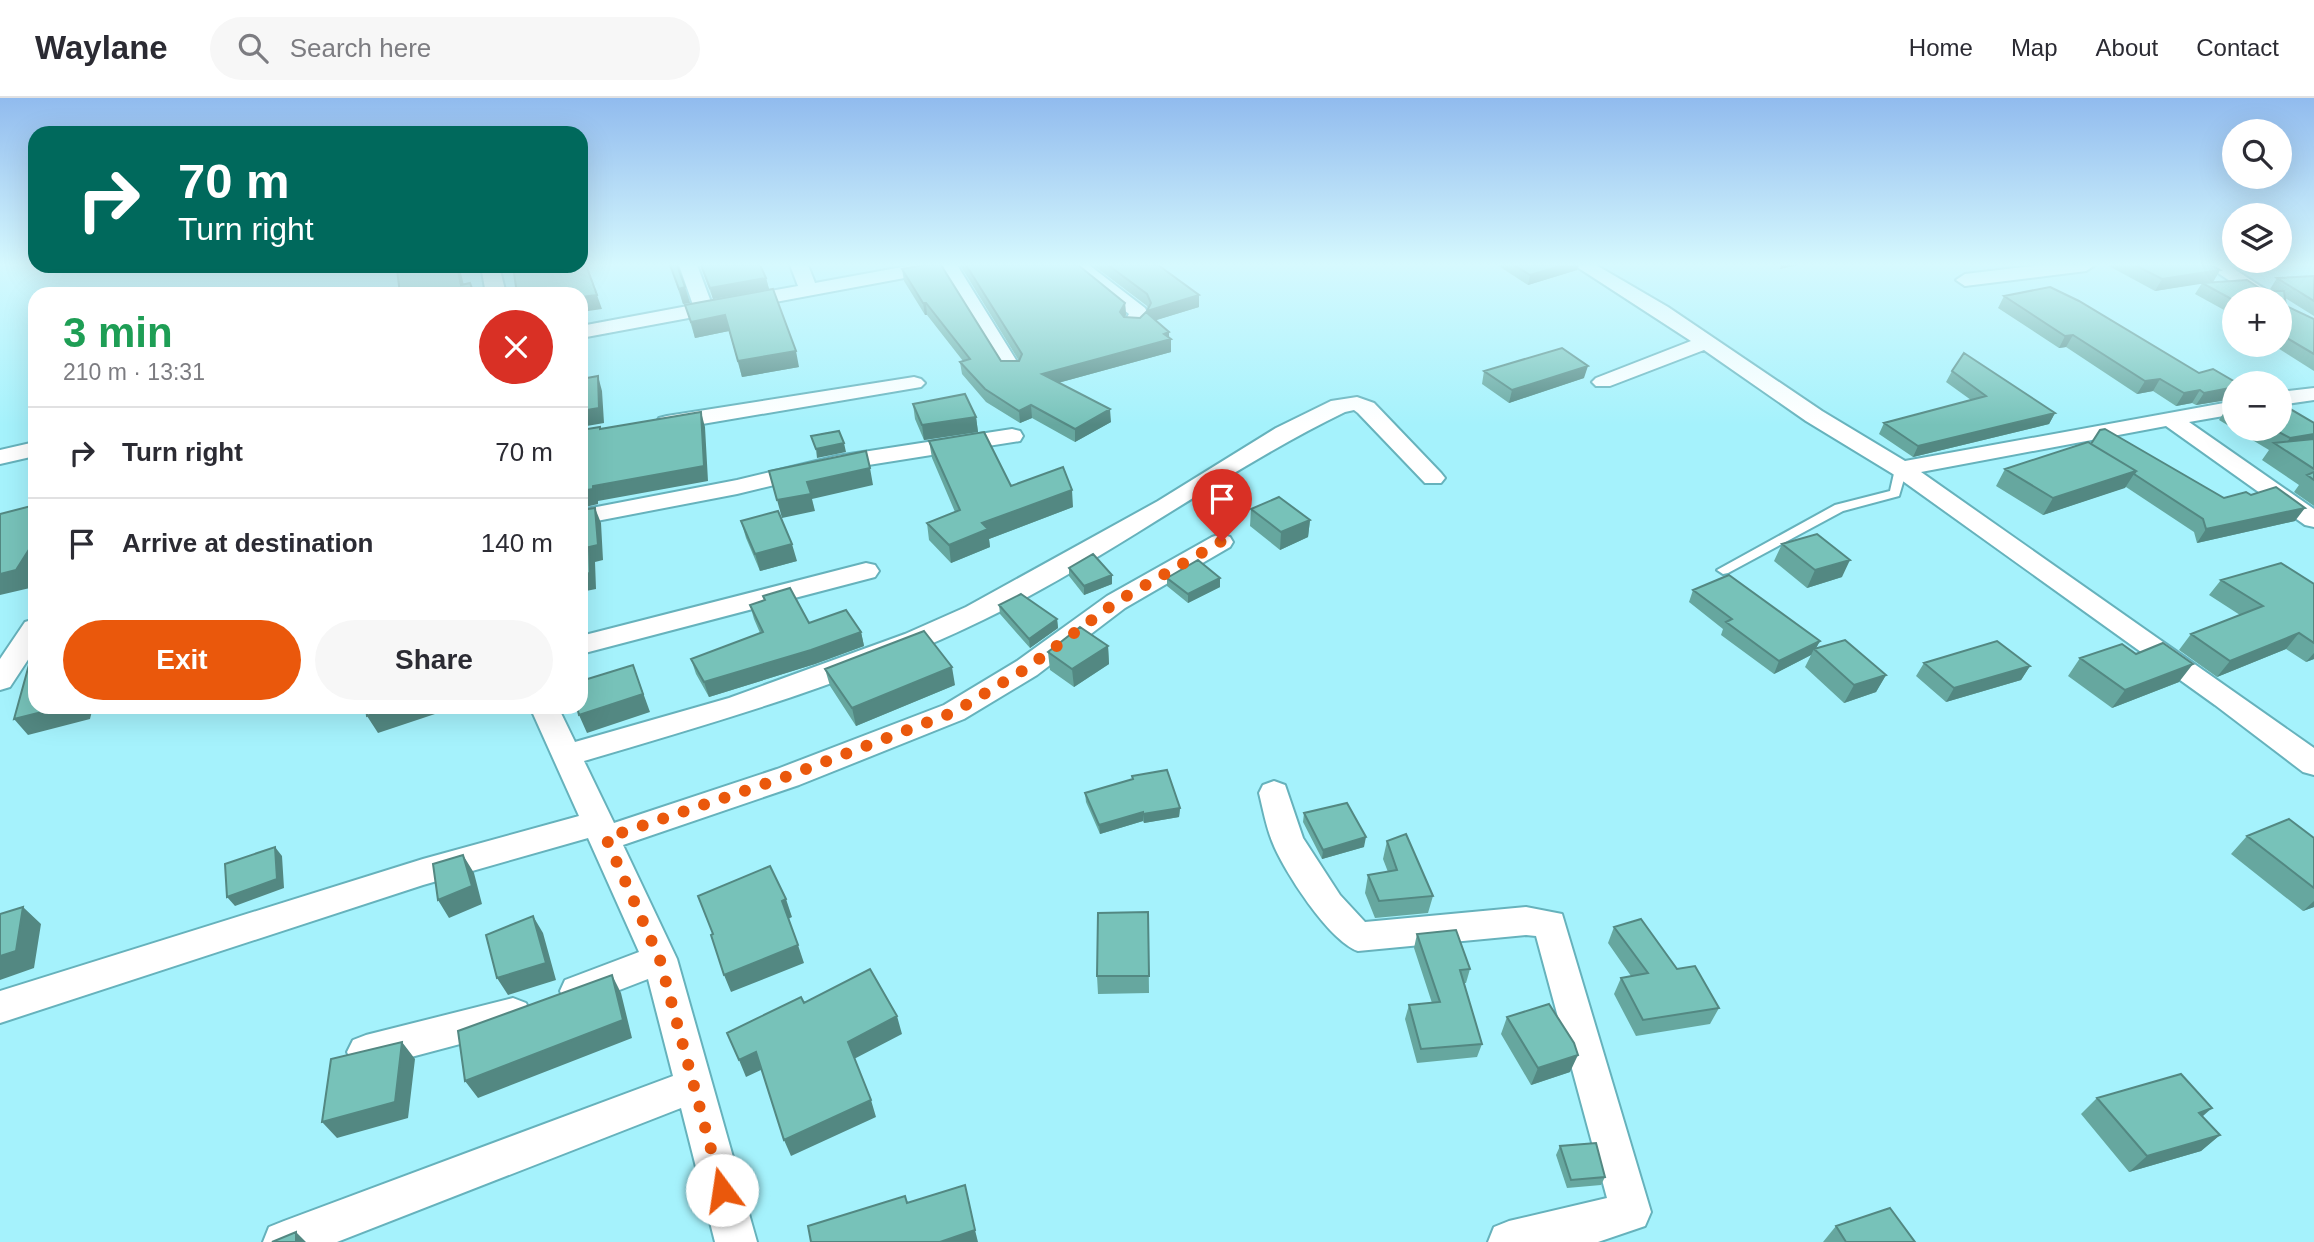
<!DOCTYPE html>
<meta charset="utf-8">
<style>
:root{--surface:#fff;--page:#f7f7f7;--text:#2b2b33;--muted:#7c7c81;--line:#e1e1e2;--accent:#ea580c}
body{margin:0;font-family:Helvetica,sans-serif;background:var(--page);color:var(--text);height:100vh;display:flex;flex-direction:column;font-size:26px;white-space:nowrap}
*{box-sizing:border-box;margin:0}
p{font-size:23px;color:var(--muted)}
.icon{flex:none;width:38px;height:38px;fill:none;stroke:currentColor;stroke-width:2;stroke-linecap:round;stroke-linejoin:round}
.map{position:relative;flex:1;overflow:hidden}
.side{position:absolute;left:28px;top:189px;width:560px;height:427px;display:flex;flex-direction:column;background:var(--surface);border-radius:21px;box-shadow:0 7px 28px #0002}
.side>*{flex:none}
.banner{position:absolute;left:28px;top:28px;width:560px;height:147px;border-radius:21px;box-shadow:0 7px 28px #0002;background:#00695c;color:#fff;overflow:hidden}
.fabs{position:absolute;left:2222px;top:21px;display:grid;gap:14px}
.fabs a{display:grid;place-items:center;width:70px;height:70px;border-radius:50%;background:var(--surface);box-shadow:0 7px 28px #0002;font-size:35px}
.pin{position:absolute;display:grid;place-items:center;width:60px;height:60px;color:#fff;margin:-72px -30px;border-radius:50% 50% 50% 0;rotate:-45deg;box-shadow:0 0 7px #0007}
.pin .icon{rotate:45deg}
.me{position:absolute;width:77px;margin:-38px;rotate:346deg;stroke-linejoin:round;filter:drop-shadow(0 0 5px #0008)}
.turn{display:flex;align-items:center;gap:24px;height:147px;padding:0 35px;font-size:32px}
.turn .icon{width:91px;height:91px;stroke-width:2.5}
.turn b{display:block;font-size:49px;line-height:60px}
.round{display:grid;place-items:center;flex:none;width:74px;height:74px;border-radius:37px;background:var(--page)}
.headline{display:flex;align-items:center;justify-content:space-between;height:119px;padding:0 35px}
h1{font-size:42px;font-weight:600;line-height:52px;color:#1e9e55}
.cta{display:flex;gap:14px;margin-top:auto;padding:14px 35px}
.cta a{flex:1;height:80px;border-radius:42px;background:var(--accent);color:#fff;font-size:28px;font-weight:600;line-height:80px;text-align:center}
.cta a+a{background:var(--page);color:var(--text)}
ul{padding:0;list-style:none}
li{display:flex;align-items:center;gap:21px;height:91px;padding:0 35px;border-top:2px solid var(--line)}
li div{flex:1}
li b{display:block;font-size:26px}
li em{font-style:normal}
header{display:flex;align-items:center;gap:42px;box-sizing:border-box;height:98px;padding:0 35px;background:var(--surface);border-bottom:2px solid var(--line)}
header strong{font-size:33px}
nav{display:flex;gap:38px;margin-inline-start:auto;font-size:24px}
.search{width:490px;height:63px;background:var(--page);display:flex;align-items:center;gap:18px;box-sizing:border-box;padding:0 24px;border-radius:38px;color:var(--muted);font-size:26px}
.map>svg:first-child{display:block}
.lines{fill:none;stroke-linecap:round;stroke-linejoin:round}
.service-casing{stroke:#66b2bc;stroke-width:4}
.minor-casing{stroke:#66b2bc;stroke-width:4}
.service{fill:#fff;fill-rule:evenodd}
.minor{fill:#fff;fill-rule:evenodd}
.wall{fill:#66a79f}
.shaded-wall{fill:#538882}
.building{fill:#77c2b9;stroke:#538882;stroke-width:2}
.route{stroke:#ea580c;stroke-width:12;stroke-dasharray:0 21.6}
</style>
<header>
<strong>Waylane</strong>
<div class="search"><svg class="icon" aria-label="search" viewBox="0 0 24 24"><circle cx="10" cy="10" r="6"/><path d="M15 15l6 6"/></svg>Search here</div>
<nav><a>Home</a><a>Map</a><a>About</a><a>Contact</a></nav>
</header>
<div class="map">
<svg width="2314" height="1144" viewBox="0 0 2314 1144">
<rect width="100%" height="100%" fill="#a5f2fc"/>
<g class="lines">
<defs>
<path id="service" d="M1901,368L1907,371L1899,398L1843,413L1728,475L1723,476L1717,472L1835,407L1890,393L1895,371Z"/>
<path id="minor" d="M679,167H697L711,204L798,188L790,167H808L815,185L913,167H957L1021,270L1018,274H1004L942,173L581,240V228L693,207Z
M1068,167H1089L1145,210L1149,218L1140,230H1126L1123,226L1129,216Z
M1574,167H1596L1668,209L1822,313L1905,363L2235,303V316L2189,324L2314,411V429L2305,427L2166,328L1921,374L2314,650V677L2303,674L2215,607L1893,376L1806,323L1704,252L1610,288H1596L1592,284L1596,280L1691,243Z
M2041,167H2095L2086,173L1965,188L1956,182L1965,176Z
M2206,167H2228L2280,201H2257Z
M481,168H499L506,196H486Z
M914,279L921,281L925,285L921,289L667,332L659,330L656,325L659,320L667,318Z
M2314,290V302L2280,307V294Z
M1357,299L1374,305L1441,375L1445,380L1441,385H1425L1358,315L1354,312L1345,314C1220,375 1108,461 983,522C856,584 719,623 584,663L614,725L777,671L944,607L1017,563L1107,498L1212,439L1221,436L1230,439L1233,444L1230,449L1125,510L1037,577L964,621L799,687L623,747L677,861L757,1144H715L681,1010L337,1144H263L269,1129L284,1123L673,978L648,881L578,908L565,904L560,893L565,882L639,854L588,740L423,787L0,925V893L423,761L579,718L530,609H558L575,644L729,600L905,536L966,509L1158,403L1276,330L1331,303Z
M1012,331L1020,333L1023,338L1020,343L837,372L737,396L581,426V412L737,382L837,358Z
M35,344V358L0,366V352Z
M866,465L875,467L879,473L875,479L581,556V538Z
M35,521V551L10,589L0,592V561L25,524Z
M1274,683L1285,687L1303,740L1340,797L1365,824L1526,809L1562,816L1651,1114L1645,1128L1598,1144H1488L1494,1129L1509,1123L1607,1100L1536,838L1526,837L1358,853C1329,843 1283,772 1272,743C1266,728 1263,711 1259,695L1263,687Z
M513,900L526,905L531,916L526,927L513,932L366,971L353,966L347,954L353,942L366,937Z"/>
</defs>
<use href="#service" class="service-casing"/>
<use href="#minor" class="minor-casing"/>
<use href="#service" class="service"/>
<use href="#minor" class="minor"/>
</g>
<path class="wall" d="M670,167L685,189L690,205L683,206Z
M700,167H760L766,180L769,191L713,201Z
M960,167H1078L1125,205L1126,217L1124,219L1140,220L1148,211L1147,208L1093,167H1158L1199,209L1156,222L1171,241V254L1058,285L1111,324L1075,344L1032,320L1020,325L986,304L962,276L960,264L963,263L927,217H925L904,183L902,171L1001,263H1019Z
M1497,167H1579L1577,172L1528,187Z
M2107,167H2211L2220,172L2213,184L2204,185L2264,193H2273L2270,191L2277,180L2314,178V218L2285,200L2286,208L2314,221V273L2273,247H2280V201H2235V218L2195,196L2202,185L2155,193Z
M2004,198L2199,275L2235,285V298L2233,301L2196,307L2192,305L2176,308L2153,293L2137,296L2066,249L2059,250L1998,210Z
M685,207L799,269L742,279L729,233L695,240Z
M1484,273L1584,280L1509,305L1482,286Z
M1952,273L2055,315L2049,326L1913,359L1879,336L1884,325L1971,302L1946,284Z
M2235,304V331H2280L2314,325V408L2294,394L2299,387L2262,362L2269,352L2219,322L2230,305Z
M913,306L976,319L978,334L924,342L915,321Z
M929,343L1011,388L1073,409L989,441L990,449L951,465L929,442L927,425L955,414L932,360Z
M2088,344L2224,400L2295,423L2197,445L2194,434L2126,389L2043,417L1996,388L2005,371Z
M1251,411L1310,422L1308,439L1280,452L1250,428Z
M741,423L797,463L760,473L746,440Z
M1782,446L1842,479L1807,490L1774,463Z
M1069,470L1112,477V486L1084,497L1069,478Z
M1167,480L1220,489L1188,505L1167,488Z
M2221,482L2314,486V561L2306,564L2286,551L2217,579L2179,552L2191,536L2240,517L2209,497Z
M1693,492L1820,543L1816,550L1886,577L1876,594L1844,605L1805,569L1811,557L1774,576L1721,537L1723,531L1689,504Z
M763,498L809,525L861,534L864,548L815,566L709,599L696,576L691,561L760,535L754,521L750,507L765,502Z
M999,507L1057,521L1058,530L1030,550L1000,516Z
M1108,548L1109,566L1074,589L1050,572L1048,554Z
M2080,560L2179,584L2112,610L2068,578Z
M1924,565L2030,568L2021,582L1946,604L1916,578Z
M825,571L955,587L856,628L830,588Z
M1132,678L1180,710L1179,719L1144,725L1143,723L1100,736L1086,704L1085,695L1132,682Z
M1304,715L1364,749L1322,761L1303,724Z
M2247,738L2314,740V809L2303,813L2231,756Z
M1387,743L1433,798L1428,815L1375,820L1365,795L1368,777L1388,774L1383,761Z
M1148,814L1149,895L1098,896L1097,878Z
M1614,829L1719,910L1710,926L1636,938L1614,896L1621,880L1631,878L1608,845Z
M1417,836L1470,871L1466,885H1464L1482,946L1477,959L1417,965L1405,921L1409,907L1432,905L1414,850Z
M1507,919L1570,974L1531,987L1501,936Z
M2097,1000L2220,1037L2201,1053L2129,1074L2081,1016Z
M1560,1048L1605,1079L1601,1087L1567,1090L1556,1057Z
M1836,1128L1915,1144H1823Z"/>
<path class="shaded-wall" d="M1564,167H1579L1577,172L1528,187L1530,177Z
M1781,167H1799L1780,171Z
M457,168H458L461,175L466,196L461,187Z
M2220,172L2213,184L2155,193L2162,181Z
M766,180L769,191L713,201L710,190Z
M685,189L690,205L683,206L679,191Z
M597,197L602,211L581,214V199Z
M1199,197V209L1147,225V213Z
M923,205H926L927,217H925Z
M1125,205L1126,217L1120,226V214Z
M725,217L729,233L695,240L691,224Z
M1169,234V242L1171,241V254L1043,289L1042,276Z
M2073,237L2066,249L2059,250L2065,238Z
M796,253L799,269L742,279L738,263Z
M1588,268L1584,280L1509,305L1512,292Z
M598,278L602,293L604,325L581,329V313Z
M2160,281L2153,293L2137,296L2145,283Z
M2235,289V298L2233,301L2196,307L2204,295Z
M2200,292L2192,305L2176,308L2184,295Z
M1031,307L1032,320L1020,325L1019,313Z
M1110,311L1111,324L1075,344V331Z
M701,314L705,329L708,383L598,403V406L581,410V393Z
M2055,315L2049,326L1913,359L1918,348Z
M976,319L978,334L924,342L922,327Z
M2314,336V351H2282L2290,340Z
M844,345L846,354L817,360L816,351Z
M870,370L873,387L812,401L815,413L782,420L777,402L807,384Z
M2136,373L2125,390L2043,417L2053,400Z
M1072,392L1073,409L989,441L990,449L951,465L949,447L982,425Z
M595,410L601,425L603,462L595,464L596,491L581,494V477L589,449Z
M2305,410L2295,423L2197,445L2206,431Z
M1310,422L1308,439L1280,452L1281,434Z
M35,442V482L30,490L0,497V476Z
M792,446L797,463L760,473L755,456Z
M1850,462L1842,479L1807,490L1815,472Z
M1112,477V486L1084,497V488Z
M1220,480V489L1188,505V496Z
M1057,521L1058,530L1030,550L1029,541Z
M861,534L864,548L815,566L709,599L704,584Z
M2299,535L2286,551L2217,579L2230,563Z
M1820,543L1815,552L1814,551L1811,557L1774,576L1779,563Z
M1108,548L1109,566L1074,589L1072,571Z
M2314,555V561L2306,564Z
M2193,566L2179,584L2112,610L2125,592Z
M633,567L650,614L587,635L579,617Z
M2030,568L2021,582L1946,604L1954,590Z
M952,569L955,587L856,628L852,610Z
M1886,577L1876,594L1844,605L1854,587Z
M62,609H93L90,621L28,637L14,621Z
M393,609H456L378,635L367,618Z
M1180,710L1179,719L1144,725L1143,716Z
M1143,714V723L1100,736L1099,727Z
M1366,739L1364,749L1322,761L1323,752Z
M275,749L282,758L284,790L235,808L227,799Z
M463,757L474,775L482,806L449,820L438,802Z
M786,801L792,819L788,821L782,803Z
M2314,803V809L2303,813Z
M23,809L41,826L34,870L0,882V858Z
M533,818L543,835L556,882L508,897L497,880Z
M798,847L804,865L731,894L724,877Z
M612,877L621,895L632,940L478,1000L465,983Z
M897,918L902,936L854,961L848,944Z
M402,944L415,961L408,1020L337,1040L322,1024Z
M756,954L763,971L746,979L739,962Z
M1578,957L1570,974L1531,987L1538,970Z
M871,1002L876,1019L791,1058L784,1042Z
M2212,1010L2194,1026L2199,1015Z
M2220,1037L2201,1053L2129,1074L2147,1058Z
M975,1132L978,1144H940Z
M296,1134L306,1144H296Z"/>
<path class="building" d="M581,167H586L597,197L581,199V196H517L513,168H581Z
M670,167H677L685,189L679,191Z
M701,167H760L766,180L710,190Z
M924,167H941L1001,263H1019L1022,256L966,167H1078L1125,205L1120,214L1124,219L1140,220L1146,214L1169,234L1164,236L1171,241L1042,276L1110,311L1075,331L1031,307L1019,313L985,291L960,264L970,261L926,205H923L902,171Z
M1108,167H1158L1199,197L1147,213L1151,205L1147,196Z
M1514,167H1564L1530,177Z
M2135,167H2211L2220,172L2162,181Z
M413,168H457L461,187L470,185L474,196H400L397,171Z
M2314,178V203L2277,180Z
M2247,182L2264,193H2284L2286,208L2314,221V256L2280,236V201H2235V203L2202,185Z
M2050,189L2079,203L2199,275L2213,271L2237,285H2235V289L2204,295L2200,292L2184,295L2160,281L2145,283L2073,237L2065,238L2004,198Z
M773,191L796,253L738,263L725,217L691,224L685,207Z
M1562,250L1588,268L1512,292L1484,273Z
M1964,255L2055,315L1918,348L1884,325L1986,298L1952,273Z
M598,278L599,310L581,313V281Z
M965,296L976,319L922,327L913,306Z
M2280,305L2314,325V336L2290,340L2273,331H2280Z
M701,314L704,368L593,388V391L581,393V332L600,329V331Z
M2105,331L2224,400L2246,394L2251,397L2276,389L2305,410L2206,431L2203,421L2134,376L2136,373L2091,346L2100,332Z
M839,333L844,345L816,351L811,338Z
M984,334L1011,388L1063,369L1072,392L982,425L988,431L949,447L927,425L960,412L929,343Z
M2314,341V371L2274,345Z
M2088,344L2136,373L2053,400L2005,371Z
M866,353L870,370L807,384L811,396L777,402L769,373Z
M2314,374V382L2307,377Z
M1279,399L1310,422L1281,434L1251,411Z
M35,407V442L16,472L0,476V416Z
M595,410L598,447L589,449L590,475L581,477V412Z
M778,413L792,446L755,456L741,423Z
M1817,436L1850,462L1815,472L1782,446Z
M1093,456L1112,477L1084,488L1069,470Z
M1198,462L1220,480L1188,496L1167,480Z
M2281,465L2314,486V545L2299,535L2230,563L2191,536L2263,508L2221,482Z
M1729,477L1820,543L1779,563L1726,524L1732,521L1693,492Z
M790,490L809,525L846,512L861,534L811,552L704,584L691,561L763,534L750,507L765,502L763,498Z
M1021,496L1057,521L1029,541L999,507Z
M1080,529L1108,548L1072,571L1048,554Z
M924,533L952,569L852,610L825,571Z
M1845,542L1886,577L1854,587L1814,551Z
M1997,543L2030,568L1954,590L1924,565Z
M2163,545L2193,566L2125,592L2080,560L2122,546L2136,556Z
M35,562V609H62L14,621L30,563Z
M633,567L643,596L579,617L577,609H581V583Z
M366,609H393L367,618Z
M1167,672L1180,710L1143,716V714L1099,727L1085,695L1133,681L1132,678Z
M1347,705L1366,739L1323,752L1304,715Z
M2289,721L2314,740V790L2247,738Z
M1406,736L1433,798L1379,803L1368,777L1397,772L1387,743Z
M275,749L277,781L227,799L225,766Z
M463,757L472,788L438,802L433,766Z
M770,768L786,801L782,803L798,847L724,877L711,837L713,836L698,798Z
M23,809L16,853L0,858V816Z
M1148,814L1149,878H1097L1098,815Z
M533,818L546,865L497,880L486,837Z
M1641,821L1677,871L1695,868L1719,910L1643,922L1621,880L1648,875L1614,829Z
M1456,832L1470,871L1460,872L1482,946L1421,951L1409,907L1440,904L1417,836Z
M870,871L897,918L848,944L871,1002L784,1042L756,954L739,962L727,935L801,899L804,905Z
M612,877L623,922L465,983L458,933Z
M1549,906L1574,945L1578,957L1538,970L1507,919Z
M402,944L395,1004L322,1024L331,961Z
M2181,976L2212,1010L2199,1015L2220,1037L2147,1058L2097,1000Z
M1596,1045L1605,1079L1571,1082L1560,1048Z
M965,1087L975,1132L940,1144H811L808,1128L905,1098L907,1105Z
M1890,1110L1915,1144H1846L1836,1128Z
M296,1134V1144H272Z"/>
<linearGradient id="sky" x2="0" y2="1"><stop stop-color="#91bbee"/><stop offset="0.51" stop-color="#d6f9fe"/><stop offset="1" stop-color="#d6f9fe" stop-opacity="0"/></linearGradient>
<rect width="2314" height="327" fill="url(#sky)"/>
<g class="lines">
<path class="route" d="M722,1092L660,862L606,740L788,678L954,614L1027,570L1116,504L1222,443"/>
</g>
</svg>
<div class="fabs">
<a><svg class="icon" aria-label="search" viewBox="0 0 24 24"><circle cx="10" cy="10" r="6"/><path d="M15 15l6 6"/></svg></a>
<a><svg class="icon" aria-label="layers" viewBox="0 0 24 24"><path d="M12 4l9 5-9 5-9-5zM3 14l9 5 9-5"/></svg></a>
<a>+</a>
<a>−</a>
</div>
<div class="pin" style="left:1222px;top:443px;background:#d93025"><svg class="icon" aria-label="arrive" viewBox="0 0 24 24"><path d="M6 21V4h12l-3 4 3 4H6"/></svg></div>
<svg class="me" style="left:722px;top:1092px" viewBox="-20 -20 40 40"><circle r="19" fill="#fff"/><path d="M0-13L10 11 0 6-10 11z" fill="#ea580c"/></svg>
<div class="banner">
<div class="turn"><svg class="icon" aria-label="right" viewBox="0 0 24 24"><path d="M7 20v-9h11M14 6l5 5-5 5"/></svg><div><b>70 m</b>Turn right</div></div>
</div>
<section class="side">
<div class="headline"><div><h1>3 min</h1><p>210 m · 13:31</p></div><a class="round" style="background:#d93025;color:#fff"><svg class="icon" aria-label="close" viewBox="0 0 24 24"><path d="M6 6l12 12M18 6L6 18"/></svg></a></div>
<ul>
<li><svg class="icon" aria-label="right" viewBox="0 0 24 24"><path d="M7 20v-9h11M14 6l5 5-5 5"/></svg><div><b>Turn right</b></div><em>70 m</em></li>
<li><svg class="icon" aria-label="arrive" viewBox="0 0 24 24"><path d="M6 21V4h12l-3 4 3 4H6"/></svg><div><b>Arrive at destination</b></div><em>140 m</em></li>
</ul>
<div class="cta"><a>Exit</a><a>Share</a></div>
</section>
</div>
